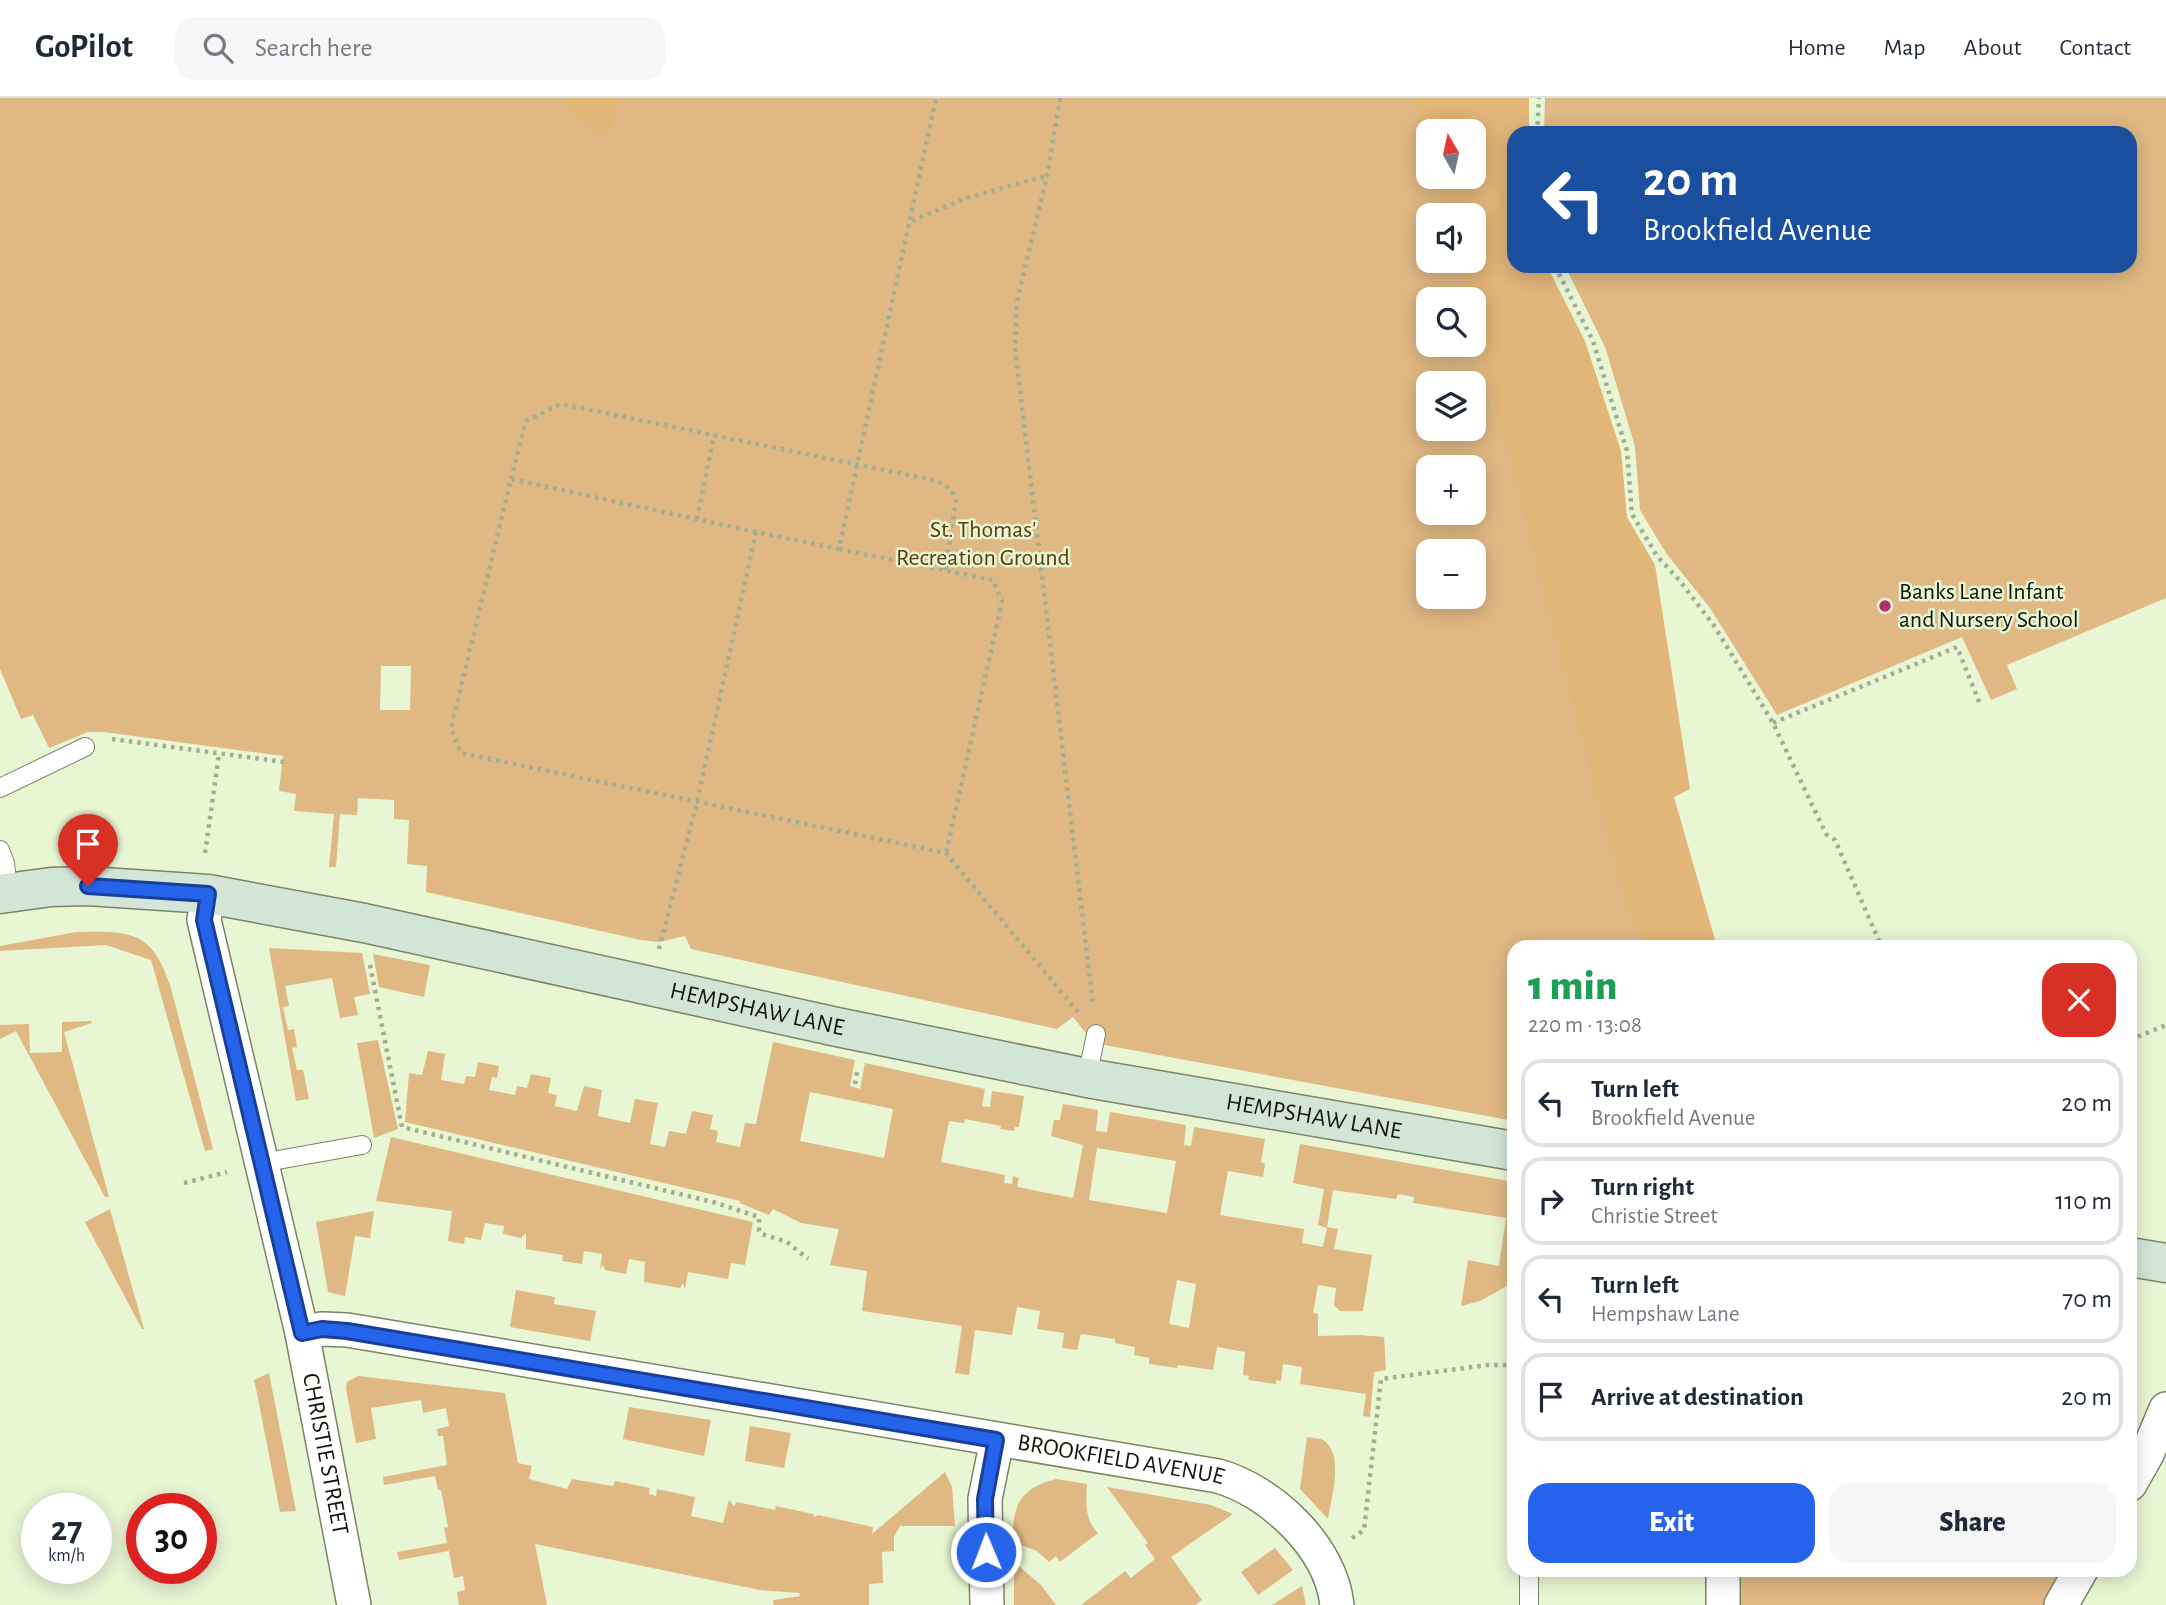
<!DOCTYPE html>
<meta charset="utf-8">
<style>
:root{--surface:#fff;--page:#f6f6f7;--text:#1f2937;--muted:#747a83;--line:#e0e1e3;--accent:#2563eb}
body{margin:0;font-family:"Alegreya Sans",sans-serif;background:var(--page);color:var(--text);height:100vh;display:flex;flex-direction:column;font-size:26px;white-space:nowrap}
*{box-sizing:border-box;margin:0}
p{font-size:23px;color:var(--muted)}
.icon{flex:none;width:38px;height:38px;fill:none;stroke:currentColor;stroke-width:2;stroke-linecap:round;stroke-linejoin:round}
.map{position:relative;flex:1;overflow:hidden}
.side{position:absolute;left:1507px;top:842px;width:630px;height:637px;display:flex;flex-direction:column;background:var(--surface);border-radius:21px;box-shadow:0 4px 18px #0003}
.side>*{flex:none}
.top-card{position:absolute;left:1507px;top:28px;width:630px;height:147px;border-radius:21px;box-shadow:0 4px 18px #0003;background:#1a4fa0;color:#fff;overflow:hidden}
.needle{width:46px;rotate:351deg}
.fabs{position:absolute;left:1416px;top:21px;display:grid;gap:14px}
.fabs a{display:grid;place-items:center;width:70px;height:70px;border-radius:14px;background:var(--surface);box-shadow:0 4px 18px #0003;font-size:35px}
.speed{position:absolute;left:21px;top:1395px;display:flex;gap:14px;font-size:35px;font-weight:700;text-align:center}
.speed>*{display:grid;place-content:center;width:91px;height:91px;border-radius:50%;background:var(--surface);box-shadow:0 4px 18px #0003;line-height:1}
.speed small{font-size:18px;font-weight:400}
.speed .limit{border:10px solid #d22;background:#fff;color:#111}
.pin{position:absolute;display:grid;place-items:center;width:60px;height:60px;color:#fff;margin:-72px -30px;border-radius:50% 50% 50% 0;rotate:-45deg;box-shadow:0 0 7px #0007}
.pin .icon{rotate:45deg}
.me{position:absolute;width:77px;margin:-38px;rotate:359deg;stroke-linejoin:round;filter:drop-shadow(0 0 5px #0008)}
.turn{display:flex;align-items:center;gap:24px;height:147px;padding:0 21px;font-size:32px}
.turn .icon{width:91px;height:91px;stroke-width:2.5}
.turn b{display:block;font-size:49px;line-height:60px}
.round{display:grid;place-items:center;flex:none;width:74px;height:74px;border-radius:21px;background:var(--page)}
.overview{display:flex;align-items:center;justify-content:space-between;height:119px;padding:0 21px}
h1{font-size:42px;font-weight:800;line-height:52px;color:#1e9e55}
.action{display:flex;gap:14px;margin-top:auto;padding:14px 21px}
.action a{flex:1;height:80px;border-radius:21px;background:var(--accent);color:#fff;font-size:28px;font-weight:800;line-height:80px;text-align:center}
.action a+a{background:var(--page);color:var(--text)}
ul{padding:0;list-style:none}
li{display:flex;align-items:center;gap:21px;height:88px;margin:0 14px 10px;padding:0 7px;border:4px solid var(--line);border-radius:21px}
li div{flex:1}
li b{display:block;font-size:26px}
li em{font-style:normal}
header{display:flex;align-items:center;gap:42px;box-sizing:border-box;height:98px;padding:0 35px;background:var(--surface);border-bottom:2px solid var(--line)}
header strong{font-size:33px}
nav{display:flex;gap:38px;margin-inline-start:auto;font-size:24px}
.search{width:490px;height:63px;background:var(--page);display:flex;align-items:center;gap:18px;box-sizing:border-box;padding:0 24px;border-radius:21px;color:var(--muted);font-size:26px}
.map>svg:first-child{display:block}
.green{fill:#e0b883;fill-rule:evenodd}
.forest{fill:#e2b579}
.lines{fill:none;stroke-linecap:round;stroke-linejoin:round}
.lane-casing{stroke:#7a8566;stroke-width:20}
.street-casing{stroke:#7a8566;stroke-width:36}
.secondary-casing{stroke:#7a8566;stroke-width:41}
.path{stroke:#a3ad92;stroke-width:4.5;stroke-dasharray:3.5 5;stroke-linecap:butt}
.lane{stroke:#fff;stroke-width:18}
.street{stroke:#fff;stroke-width:33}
.secondary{stroke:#d3e5d6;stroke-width:38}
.route-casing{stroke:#184099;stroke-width:18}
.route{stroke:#2563eb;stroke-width:12}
.poi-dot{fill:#b62d6b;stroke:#e9f6d4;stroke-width:2.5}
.labels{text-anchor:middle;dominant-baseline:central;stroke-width:5;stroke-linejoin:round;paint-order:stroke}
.park-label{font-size:24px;fill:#593b09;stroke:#e9f6d4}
.poi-label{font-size:24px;fill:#111509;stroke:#e9f6d4;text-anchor:start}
.street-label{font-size:24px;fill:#111509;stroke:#e9f6d4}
</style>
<header>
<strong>GoPilot</strong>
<div class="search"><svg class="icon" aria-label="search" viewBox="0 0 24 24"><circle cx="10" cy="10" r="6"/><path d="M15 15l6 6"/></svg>Search here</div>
<nav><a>Home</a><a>Map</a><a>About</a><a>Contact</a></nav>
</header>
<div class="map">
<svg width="2166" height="1507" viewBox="0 0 2166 1507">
<rect width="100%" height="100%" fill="#e9f6d4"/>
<path class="green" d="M0,0H1457L1428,33V79H1474L1702,849H1514V1023L1094,945L1073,919L1057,931L691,851L685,838L659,844L641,842L426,794L427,768L407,766L409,722L394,721V702L358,700L357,717L340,716L336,769H329L334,716L294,713L296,696L279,693L283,658L104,634H88L49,650L33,617L21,621L0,571ZM1428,117H1474V163H1428ZM1428,201H1474V247H1428ZM1428,285H1474V331H1428ZM1428,369H1474V415H1428ZM1428,453H1474V499H1428ZM381,568H411L410,612H380Z
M1545,0H2166V500L2007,567L2017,591L1991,602L1962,539L1777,617L1710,510L1666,455L1640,412L1635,348L1605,249L1565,168H2130V35H1544Z
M76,834C131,833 152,832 171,890L213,1051L205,1053L151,862L106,847L0,853V848Z
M269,850L362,855L370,896L354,899L358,917L340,920L332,880L285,888L289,908L283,909L288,932L294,931L297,949L292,950L297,972H303L309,1001L296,1003Z
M373,856L430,867L424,899L379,889Z
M91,923L92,925L64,934L109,1099H105L16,933L0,941V927L29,926L30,955L62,954V924Z
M378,942L398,1031L374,1040L357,945Z
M773,944L855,962L850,988L860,991L865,965L985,991L982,1008L990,1009L992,993L1024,998L1019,1029H1015L1014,1033L1000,1031L1001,1028L965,1021L964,1025L949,1023L941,1064L1005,1077L1004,1085L1012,1086L1013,1078L1019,1080L1017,1089L1073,1100L1083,1047L1051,1038L1054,1022H1060L1063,1006L1098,1012L1096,1033L1107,1034L1110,1014L1186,1027L1184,1047L1191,1048L1194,1029L1265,1041L1261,1064L1265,1066L1263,1079L1228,1073L1220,1117L1304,1131L1302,1145L1323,1149L1327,1130L1318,1127L1324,1091L1293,1085L1300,1046L1514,1084V1184L1480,1203L1461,1208L1468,1162L1499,1168L1506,1120L1413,1105L1414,1099L1398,1096L1396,1101L1333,1092L1327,1129L1338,1131L1334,1151L1372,1157L1363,1213H1340L1334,1207L1336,1190L1318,1187L1313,1215L1318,1216V1238L1359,1237L1384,1239L1386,1272L1374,1274L1370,1319L1363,1318L1366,1296L1300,1286L1302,1269L1283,1266L1281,1283L1276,1282V1286L1248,1282L1249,1278L1243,1277L1245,1254L1217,1249L1213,1272L1178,1267L1177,1270L1149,1266V1260L1134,1257L1135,1249L1115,1245V1241L1081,1236L1077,1252L1062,1250L1064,1235L1037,1231L1040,1213L1017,1209L1012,1237L975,1232L969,1277L955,1275L962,1228L862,1213L867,1173L830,1167L839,1131L801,1125L773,1111L769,1117L740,1105V1103L405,1024L409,975L422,977L428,953L445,956L441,982L464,986L466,978L475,979L478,964L499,968L497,980L492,979L489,992L515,997L517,988L527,990L531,976L551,980L548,995L557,997L555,1008L577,1013L584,988L602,992L598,1018L630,1025L635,1001L658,1005L650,1046L665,1049L669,1033L686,1036L692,1013L713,1017L710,1031L718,1033L716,1044L740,1049L745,1025L756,1026ZM810,994L893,1011L884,1060L800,1043ZM1097,1050L1176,1063L1167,1115L1089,1102ZM1177,1182L1196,1186L1189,1230L1169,1226Z
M391,1039L753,1124L745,1167L731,1165L728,1181L688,1174L685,1191L683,1185L680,1190L644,1184L645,1164L629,1161L626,1176L605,1172L603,1167L600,1171L602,1156L584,1153L582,1166L562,1163L563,1157L526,1151V1135L521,1140L503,1136L504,1128L485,1125L481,1142L465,1139L464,1146L448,1143L452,1113L376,1103Z
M110,1111L144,1231H142L85,1124Z
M374,1113L370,1140L355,1138L345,1198L328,1194L316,1124Z
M516,1192L555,1199L554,1206L596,1213L590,1243L510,1229Z
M269,1275L296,1413L280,1414L257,1295L254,1282Z
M358,1278L505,1295L518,1365L532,1368L529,1381L567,1391L572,1381L613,1388L615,1383L650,1390L649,1396L656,1398L657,1391L695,1399L691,1418L723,1425L729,1402L734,1408L737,1404L775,1412L776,1408L813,1416L815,1419L818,1417L873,1429L872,1436L945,1374L952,1389L955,1428H900L894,1439V1453L882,1454L883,1485L869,1486V1507H774L773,1502L800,1498L799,1495L760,1492L535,1446L547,1507H459L457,1494L465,1492L463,1478L454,1480L449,1453L399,1462L397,1454L447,1445L444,1430L448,1429L441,1392H438L435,1378L384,1387L383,1379L447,1367L443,1338H438L437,1331L449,1328L446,1310L423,1315L421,1302L371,1310L376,1341L356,1345L346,1290L347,1284Z
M629,1309L711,1322L704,1358L623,1341Z
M750,1328L791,1335L784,1370L745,1363Z
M1307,1339C1311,1340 1319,1340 1323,1342C1345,1355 1331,1401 1328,1421L1300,1391Z
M1056,1381L1087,1386C1086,1403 1084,1421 1098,1435L1060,1464L1056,1458L1049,1464L1037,1453L1013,1444C1012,1409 1019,1390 1056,1381Z
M1107,1389L1211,1407L1233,1416L1171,1459L1202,1502L1195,1507H1081L1125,1473L1131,1480L1155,1461L1145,1447L1148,1445Z
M1275,1450L1293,1472L1258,1497L1241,1474Z
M1014,1464L1041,1487L1056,1507H1014Z
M1723,1472H2081L2061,1507H1723Z
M1302,1488L1306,1507H1272Z"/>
<path class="forest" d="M568,0H618L608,44L567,11Z
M1415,0H1529V35H1514V168H1547L1585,243L1621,353L1627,419L1655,467L1690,691L1674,699L1717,849H1645L1620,788L1474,225V201H1467L1457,163H1474V117H1445L1435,79H1474V33H1428V50Z"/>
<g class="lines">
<defs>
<path id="lane" d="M0,690L85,649
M0,752L5,765L8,794
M1087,980L1096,936
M261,1065L362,1047
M1529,1472V1507"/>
<g id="street">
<path id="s1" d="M208,796L204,822L302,1235L354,1507"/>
<path id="s2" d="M302,1235L322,1231L347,1232L1218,1378C1271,1393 1331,1449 1337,1507"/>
<path d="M2130,1386L2147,1356L2166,1311"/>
<path d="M1723,1472V1507"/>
<path d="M987,1507L985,1401L997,1342"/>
<path d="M2061,1507L2081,1472"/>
</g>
<g id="secondary">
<path id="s3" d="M0,796L51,789L88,788L208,796L364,825L837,929L1087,980L1514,1053"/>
<path d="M2130,1159L2166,1165"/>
</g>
</defs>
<use href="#lane" class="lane-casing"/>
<use href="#street" class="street-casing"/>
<use href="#secondary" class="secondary-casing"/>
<path class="path" d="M1060,0L1047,78L1017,203L1015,250L1093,907
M1537,35L1539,0
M912,123L966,100L1046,78
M1555,168L1593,243L1627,353L1632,416L1657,458L1680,483L1715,529L1773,625L1826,736L1835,742L1880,845L1885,849
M511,381L526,323L561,306L938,383L951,391L956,403L945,472
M697,421L714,337
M756,434L511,381L451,630L461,655L946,755L1078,914
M839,451L993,482L1002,504L946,755
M1773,625L1957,549L1980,606
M112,641L284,664
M205,755L219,656
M659,851L697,704L756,434L839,451L936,0
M370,867L402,1029L713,1104L759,1119V1133L762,1136L787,1144L808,1161
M2130,942L2166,927
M855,986L857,974
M184,1085L227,1074
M1352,1440L1364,1432L1381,1281L1488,1267H1514"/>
<use href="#lane" class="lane"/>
<use href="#street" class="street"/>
<use href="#secondary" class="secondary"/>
</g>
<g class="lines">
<defs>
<path id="route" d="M88,788L208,796L204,822L302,1235L322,1231L347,1233L996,1342L985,1401L986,1454"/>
</defs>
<use href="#route" class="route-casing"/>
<use href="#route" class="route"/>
</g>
<circle class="poi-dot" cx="1885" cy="508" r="7"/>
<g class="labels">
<g class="park-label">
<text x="983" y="432">St. Thomas'<tspan x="983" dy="28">Recreation Ground</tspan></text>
</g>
<g class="poi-label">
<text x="1899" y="494">Banks Lane Infant<tspan x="1899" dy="28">and Nursery School</tspan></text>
</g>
<g class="street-label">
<text stroke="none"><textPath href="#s3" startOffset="770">HEMPSHAW LANE</textPath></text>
<text stroke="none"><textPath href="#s3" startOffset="1337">HEMPSHAW LANE</textPath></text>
<text stroke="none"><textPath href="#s1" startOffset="574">CHRISTIE STREET</textPath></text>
<text stroke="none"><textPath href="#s2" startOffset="830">BROOKFIELD AVENUE</textPath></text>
</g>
</g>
</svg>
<div class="fabs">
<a><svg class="needle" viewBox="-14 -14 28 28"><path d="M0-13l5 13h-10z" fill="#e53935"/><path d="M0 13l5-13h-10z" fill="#747a83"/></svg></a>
<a><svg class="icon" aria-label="sound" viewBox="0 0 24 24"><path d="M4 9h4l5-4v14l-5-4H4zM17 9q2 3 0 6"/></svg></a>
<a><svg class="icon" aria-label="search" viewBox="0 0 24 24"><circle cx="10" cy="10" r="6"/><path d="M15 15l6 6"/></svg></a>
<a><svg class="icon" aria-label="layers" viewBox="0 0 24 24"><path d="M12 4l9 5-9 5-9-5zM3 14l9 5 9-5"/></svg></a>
<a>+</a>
<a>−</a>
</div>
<div class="speed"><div>27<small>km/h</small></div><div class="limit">30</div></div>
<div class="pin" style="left:88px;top:788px;background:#d93025"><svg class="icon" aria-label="arrive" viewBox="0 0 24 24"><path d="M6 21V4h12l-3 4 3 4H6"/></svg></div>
<svg class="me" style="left:986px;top:1454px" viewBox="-20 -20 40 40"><circle r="17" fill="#2563eb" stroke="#fff" stroke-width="3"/><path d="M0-11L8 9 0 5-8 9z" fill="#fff"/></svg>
<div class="top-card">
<div class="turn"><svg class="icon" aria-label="left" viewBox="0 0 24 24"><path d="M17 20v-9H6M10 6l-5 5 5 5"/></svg><div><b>20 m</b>Brookfield Avenue</div></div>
</div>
<section class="side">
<div class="overview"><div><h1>1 min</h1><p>220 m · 13:08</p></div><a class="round" style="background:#d93025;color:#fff"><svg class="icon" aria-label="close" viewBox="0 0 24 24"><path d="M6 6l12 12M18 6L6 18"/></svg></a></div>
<ul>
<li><svg class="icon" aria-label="left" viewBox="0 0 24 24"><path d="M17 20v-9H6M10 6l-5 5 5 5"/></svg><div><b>Turn left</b><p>Brookfield Avenue</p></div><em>20 m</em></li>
<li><svg class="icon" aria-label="right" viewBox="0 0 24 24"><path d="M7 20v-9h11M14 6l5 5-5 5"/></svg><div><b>Turn right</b><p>Christie Street</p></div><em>110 m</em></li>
<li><svg class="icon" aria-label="left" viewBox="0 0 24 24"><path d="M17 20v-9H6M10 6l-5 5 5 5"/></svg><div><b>Turn left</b><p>Hempshaw Lane</p></div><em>70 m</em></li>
<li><svg class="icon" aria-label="arrive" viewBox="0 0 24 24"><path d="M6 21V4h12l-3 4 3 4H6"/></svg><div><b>Arrive at destination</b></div><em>20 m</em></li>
</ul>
<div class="action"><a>Exit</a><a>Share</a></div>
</section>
</div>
